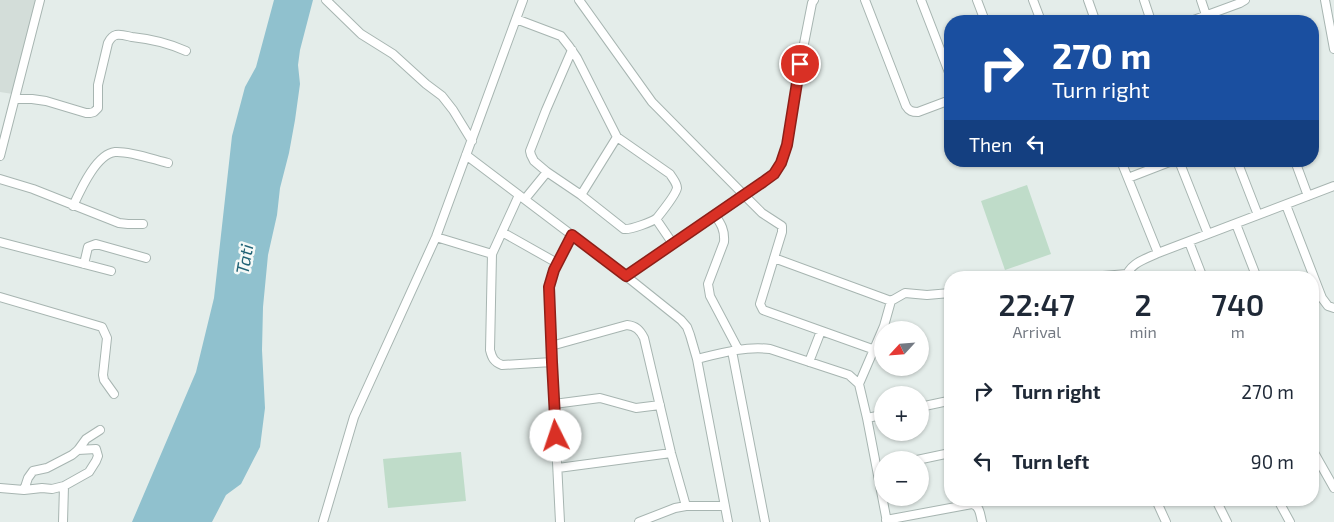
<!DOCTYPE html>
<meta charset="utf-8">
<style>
:root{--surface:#fff;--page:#f2f2f3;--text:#1f2937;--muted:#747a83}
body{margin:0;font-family:"Exo 2",sans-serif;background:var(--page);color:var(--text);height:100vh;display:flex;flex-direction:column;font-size:19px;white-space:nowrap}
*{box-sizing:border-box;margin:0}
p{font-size:16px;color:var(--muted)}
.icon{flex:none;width:28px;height:28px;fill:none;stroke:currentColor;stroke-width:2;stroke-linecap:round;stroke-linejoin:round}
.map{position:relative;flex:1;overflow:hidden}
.details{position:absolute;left:944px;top:271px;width:375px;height:235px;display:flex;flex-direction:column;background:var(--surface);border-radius:20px;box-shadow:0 1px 4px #0004}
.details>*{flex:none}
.hud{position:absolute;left:944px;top:15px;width:375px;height:152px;border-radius:20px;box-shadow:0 1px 4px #0004;background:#1a4fa0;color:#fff;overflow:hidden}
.needle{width:32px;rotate:244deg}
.fabs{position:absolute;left:874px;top:321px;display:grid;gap:10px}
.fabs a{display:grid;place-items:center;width:55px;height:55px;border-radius:50%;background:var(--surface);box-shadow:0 1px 4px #0004;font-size:25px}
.pin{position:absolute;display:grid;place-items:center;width:42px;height:42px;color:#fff;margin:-21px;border:2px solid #fff;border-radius:50%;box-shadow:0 1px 5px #0007}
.me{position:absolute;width:55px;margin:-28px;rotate:356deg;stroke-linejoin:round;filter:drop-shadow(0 0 4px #0008)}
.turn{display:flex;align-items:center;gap:18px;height:105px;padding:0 25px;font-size:22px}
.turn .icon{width:65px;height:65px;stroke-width:2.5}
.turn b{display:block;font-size:35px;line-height:42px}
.then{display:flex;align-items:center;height:48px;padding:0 25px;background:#0003;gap:10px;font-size:19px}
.eta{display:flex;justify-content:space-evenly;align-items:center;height:85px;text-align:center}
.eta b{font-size:30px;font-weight:600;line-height:35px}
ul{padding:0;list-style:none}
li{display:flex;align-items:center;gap:15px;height:70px;padding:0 25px}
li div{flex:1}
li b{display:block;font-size:19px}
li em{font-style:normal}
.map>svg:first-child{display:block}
.built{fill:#d3ddd9}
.green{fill:#bfdcc9}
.water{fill:#90c1ce}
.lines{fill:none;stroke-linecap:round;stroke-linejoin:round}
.minor-casing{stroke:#a7b5b1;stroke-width:10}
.minor{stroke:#fff;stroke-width:8}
.route-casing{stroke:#8d1f18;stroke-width:12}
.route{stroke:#d93025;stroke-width:9}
.labels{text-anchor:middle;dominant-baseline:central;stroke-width:5;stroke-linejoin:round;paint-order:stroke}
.water-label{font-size:18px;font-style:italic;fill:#226376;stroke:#f5f9f7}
</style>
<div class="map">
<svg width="1334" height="522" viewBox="0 0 1334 522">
<rect width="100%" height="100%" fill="#e4edea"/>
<path class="built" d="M0,0H36L13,94L0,92Z"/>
<path class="green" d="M1027,185L1051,254L1005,270L981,201Z
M461,452L466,501L388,508L383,459Z"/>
<path class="water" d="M274,0H313L300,50L298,65L300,84L295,120L289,153L280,188L277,215L268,255L263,307L262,350L265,408L260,447L241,484L226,495L212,522H132L196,372L214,298L232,136L245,87L256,67Z"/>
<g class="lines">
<defs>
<path id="minor" d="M326,0L361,34L393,54L426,84L442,96L453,110L472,141
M579,0L652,102L744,195L762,213L782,226V232L760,304L763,310L875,350
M865,0L906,106C909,111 912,112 918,112L950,100
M921,0L950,75
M977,0L985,21
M1033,0L1041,21
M1088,0L1094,17V21
M1144,0L1151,21
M1201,0L1206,15
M1325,0L1334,49
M516,19L561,36C567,43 572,50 577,58L617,137L670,174C673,179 677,183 677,188C676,194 661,213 657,218C652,222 630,230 624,229L581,195L547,172L534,161L531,155L530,151L546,110L572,50
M1191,21L1240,3L1245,0
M15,99H32L46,101L86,113H90L94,112L98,108V85L108,43C110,39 112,36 116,35C121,34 127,36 132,37C152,39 168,43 186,51
M466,155L626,276L681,320L687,327L690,335L697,359L728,522
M0,156L40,0
M1121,161L1158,253
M1179,161L1208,234
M1237,161L1258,215
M1295,161L1308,196
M1128,178L1172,161
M0,179L33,189L119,223L128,224H143
M519,195L492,254L490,350C492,358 494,362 502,365L552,362
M581,195L617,137
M525,199L547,172
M1286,205L1322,298L1328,306L1334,308
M73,206C80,191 96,154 115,152C130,151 152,159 168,163
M715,215C721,224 725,230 724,242L708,284L710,296L738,349
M656,219L673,244
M1236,224L1257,278
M502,232L557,263
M436,237L492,254
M0,242L111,271
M1189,242L1203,278
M774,258L891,301
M84,264L88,247L96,244L146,258
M626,276L763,182L774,174L781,163L787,145L800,64L812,3L814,0
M1079,278L1127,274
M1126,278C1129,263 1146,259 1158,253L1334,186
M0,297L102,327L107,338L103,375L104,380L114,394
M551,346L627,325C636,326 640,330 644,338L671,453L686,506
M732,351L765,522
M697,359C721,353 745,346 770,349L849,375L859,384L867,418L887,522
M809,362L821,331
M859,384L884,326L891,301L905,293L927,295L950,293
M554,404L600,398L636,408L660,405
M920,407L948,401L950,402
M867,418L882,415
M1312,449L1334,488
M917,460L950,453
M558,468L671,453
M0,488L24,490L42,488L52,489L64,486L89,472L96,461L98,456L96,449L78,450
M24,490L28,478L33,471L47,468L72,455L78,450L86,439L100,430
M1156,500L1166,522
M1216,500L1227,522
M1278,500L1290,522
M886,520L972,504C980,506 980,514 982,522
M63,522L64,486
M323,522L354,417L436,237L523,0
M560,522L552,362L549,287L554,270L572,235
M639,522L675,508L686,506H725"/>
</defs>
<use href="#minor" class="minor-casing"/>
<use href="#minor" class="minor"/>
</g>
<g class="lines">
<defs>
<path id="route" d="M556,436L552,362L549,287L554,270L572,235L626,276L763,182L774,174L781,163L787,145L800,64"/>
</defs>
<use href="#route" class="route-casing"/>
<use href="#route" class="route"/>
</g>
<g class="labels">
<g class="water-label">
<text transform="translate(244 259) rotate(-80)">Tati</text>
</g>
</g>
</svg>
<div class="fabs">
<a><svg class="needle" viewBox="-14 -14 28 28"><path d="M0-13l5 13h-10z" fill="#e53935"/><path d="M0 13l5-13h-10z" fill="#747a83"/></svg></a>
<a>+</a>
<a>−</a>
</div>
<div class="pin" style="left:800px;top:64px;background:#d93025"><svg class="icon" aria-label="arrive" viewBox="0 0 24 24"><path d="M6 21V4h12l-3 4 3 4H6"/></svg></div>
<svg class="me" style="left:556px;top:436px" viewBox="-20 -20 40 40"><circle r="19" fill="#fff"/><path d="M0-13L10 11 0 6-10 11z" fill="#d93025"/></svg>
<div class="hud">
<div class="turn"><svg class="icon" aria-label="right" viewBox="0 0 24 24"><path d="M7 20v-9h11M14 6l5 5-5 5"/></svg><div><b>270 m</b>Turn right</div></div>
<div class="then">Then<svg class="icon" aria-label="left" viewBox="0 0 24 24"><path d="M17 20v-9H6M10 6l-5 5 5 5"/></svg></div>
</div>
<section class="details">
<div class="eta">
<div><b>22:47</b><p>Arrival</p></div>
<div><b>2</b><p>min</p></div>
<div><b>740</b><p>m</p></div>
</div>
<ul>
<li><svg class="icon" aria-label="right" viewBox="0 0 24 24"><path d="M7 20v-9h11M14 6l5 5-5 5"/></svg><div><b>Turn right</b></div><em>270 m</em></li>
<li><svg class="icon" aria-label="left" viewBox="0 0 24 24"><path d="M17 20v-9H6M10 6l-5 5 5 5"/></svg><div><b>Turn left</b></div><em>90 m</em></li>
</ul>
</section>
</div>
